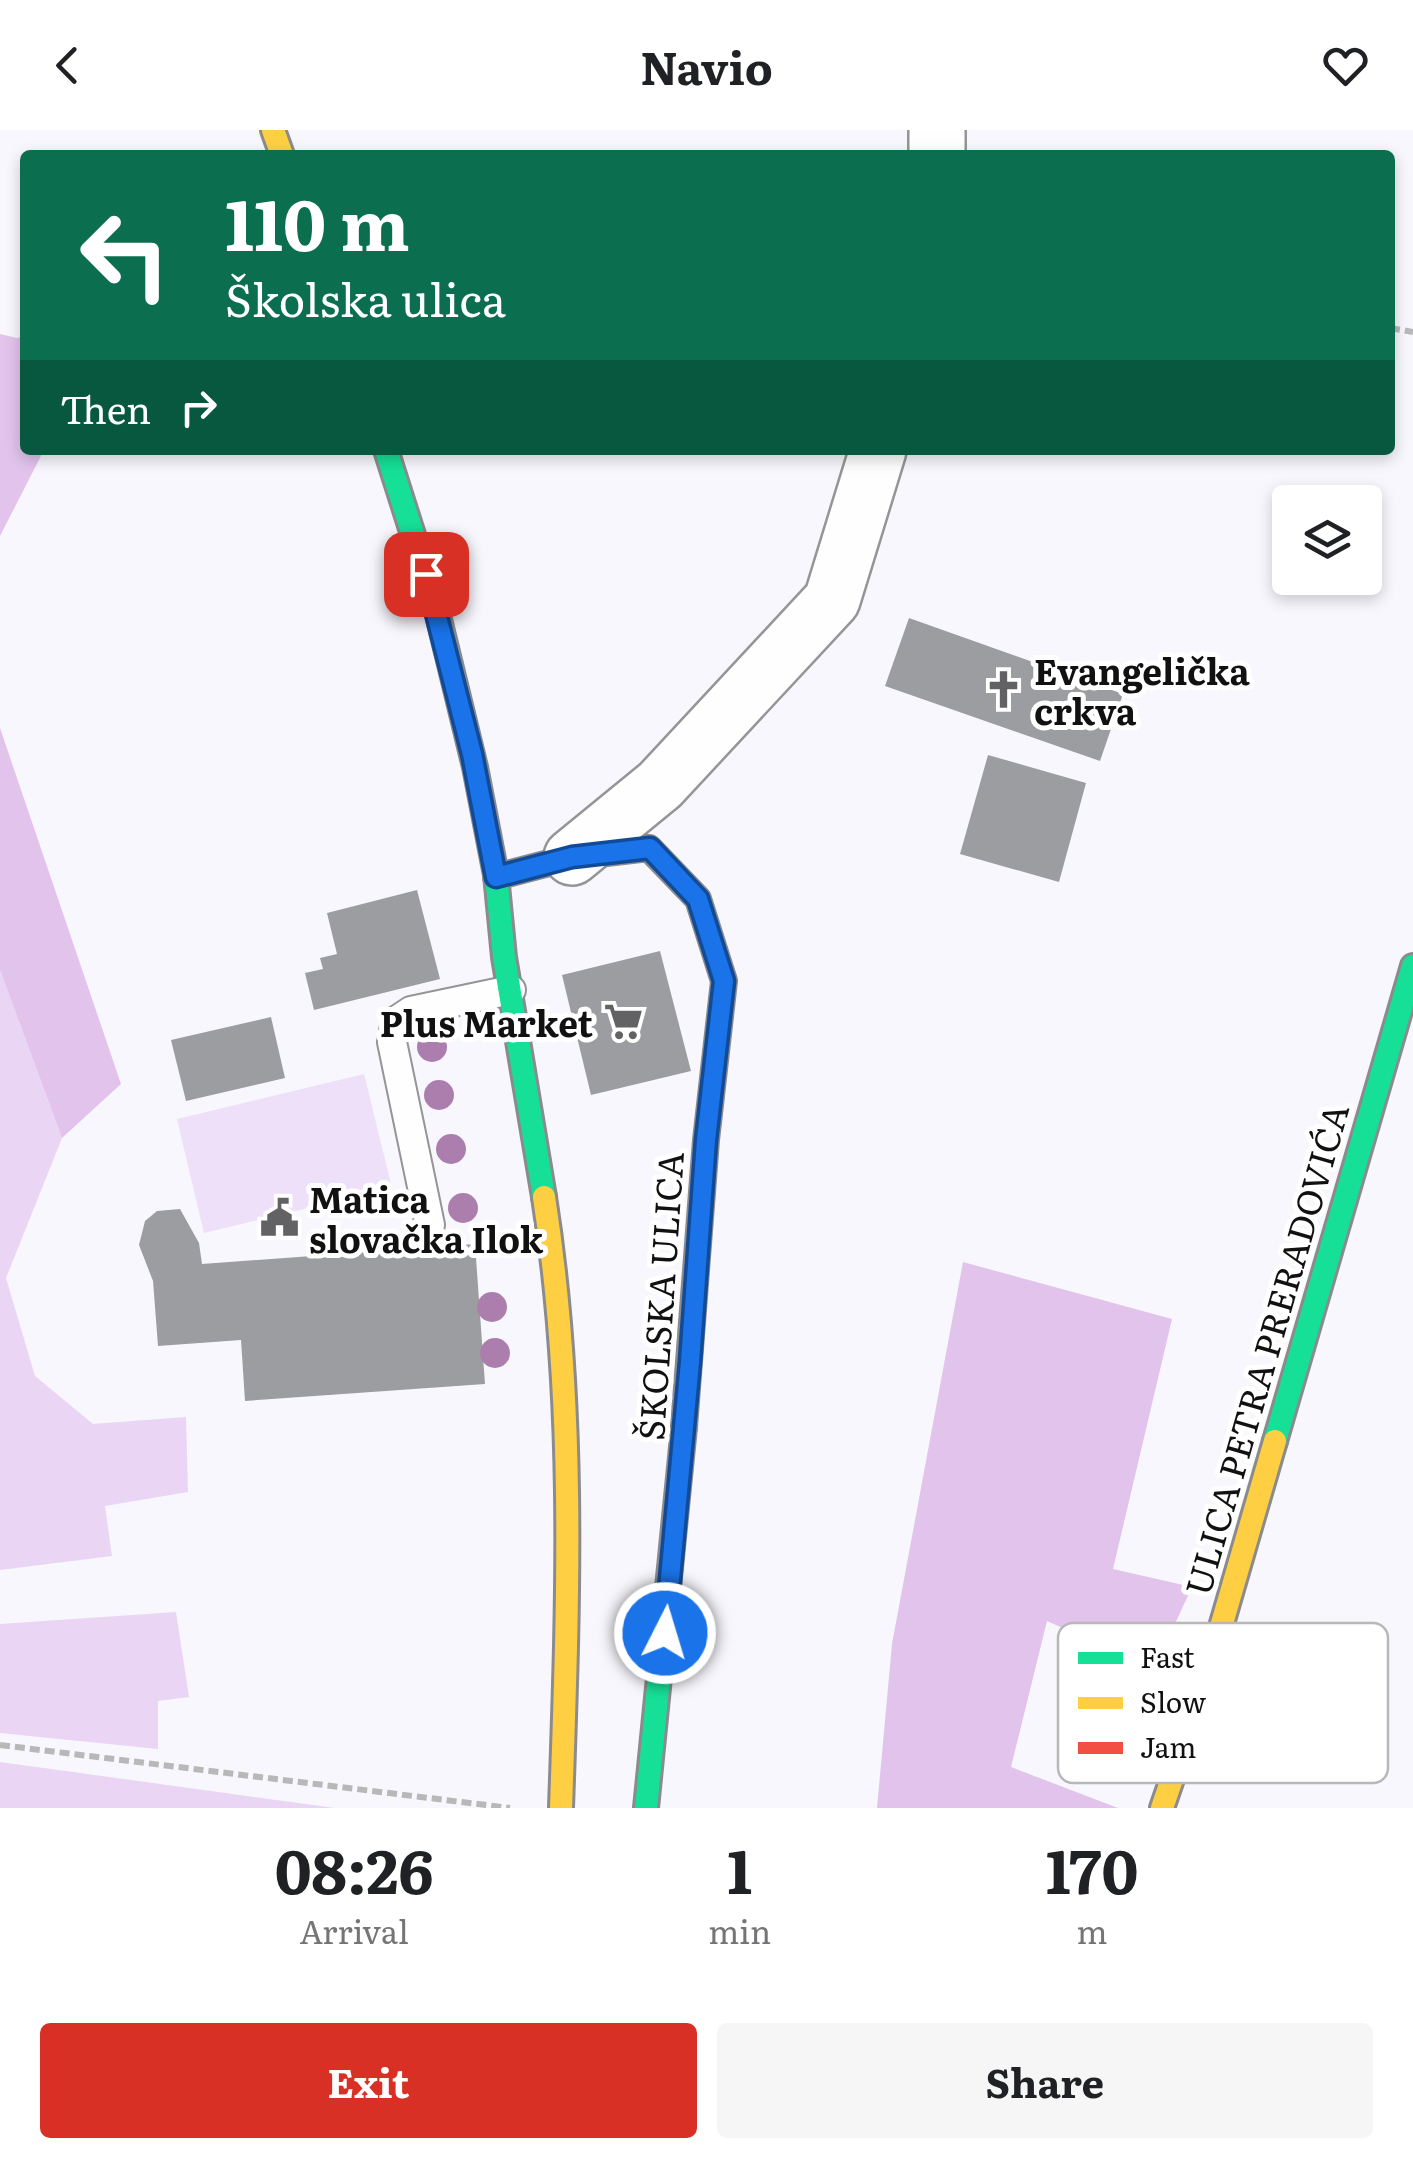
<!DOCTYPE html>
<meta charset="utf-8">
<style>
:root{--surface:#fff;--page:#f6f6f6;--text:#202124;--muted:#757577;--accent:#d93025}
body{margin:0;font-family:Literata,serif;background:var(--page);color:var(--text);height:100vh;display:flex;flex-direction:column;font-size:38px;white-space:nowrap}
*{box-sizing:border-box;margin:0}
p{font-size:32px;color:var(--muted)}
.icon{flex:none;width:55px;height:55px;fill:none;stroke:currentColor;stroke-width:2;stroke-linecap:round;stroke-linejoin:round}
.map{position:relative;height:1678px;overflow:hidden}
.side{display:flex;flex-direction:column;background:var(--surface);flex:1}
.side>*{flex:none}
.guide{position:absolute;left:20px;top:20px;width:1375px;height:305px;border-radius:10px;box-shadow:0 5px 15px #0003;background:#0b6e4f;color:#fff;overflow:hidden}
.tools{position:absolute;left:1272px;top:355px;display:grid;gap:20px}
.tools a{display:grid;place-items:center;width:110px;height:110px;border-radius:10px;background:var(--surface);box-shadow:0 5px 15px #0003;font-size:50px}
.pin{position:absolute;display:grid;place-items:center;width:85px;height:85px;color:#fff;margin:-42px;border-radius:20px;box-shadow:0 5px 15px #0006}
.me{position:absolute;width:110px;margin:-55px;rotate:5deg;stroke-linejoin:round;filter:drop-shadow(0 0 8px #0008)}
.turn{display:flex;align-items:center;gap:35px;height:210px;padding:0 40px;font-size:45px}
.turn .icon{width:130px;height:130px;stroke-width:2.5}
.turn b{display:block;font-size:70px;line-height:85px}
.then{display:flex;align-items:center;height:95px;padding:0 40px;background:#0003;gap:20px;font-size:38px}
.eta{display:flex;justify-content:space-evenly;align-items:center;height:170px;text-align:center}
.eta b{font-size:60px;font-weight:700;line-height:70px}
.button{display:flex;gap:20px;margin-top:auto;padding:20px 40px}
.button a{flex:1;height:115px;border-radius:10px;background:var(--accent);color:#fff;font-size:40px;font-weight:700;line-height:115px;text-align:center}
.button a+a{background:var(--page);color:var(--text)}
header{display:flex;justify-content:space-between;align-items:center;height:130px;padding:0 40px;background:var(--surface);font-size:45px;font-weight:700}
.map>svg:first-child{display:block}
.green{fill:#ead5f4}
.forest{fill:#e2c3ec}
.pitch{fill:#ede0f8}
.building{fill:#9c9da1}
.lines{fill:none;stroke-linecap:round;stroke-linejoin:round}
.lane-casing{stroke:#959597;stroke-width:32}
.street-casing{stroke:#959597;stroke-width:60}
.fast-casing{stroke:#8b8b8e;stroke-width:28}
.slow-casing{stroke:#8b8b8e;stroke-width:28}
.jam-casing{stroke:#8b8b8e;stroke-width:28}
.path{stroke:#b8b8b9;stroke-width:6;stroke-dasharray:10 5;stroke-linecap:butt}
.lane{stroke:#fefeff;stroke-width:28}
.street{stroke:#fefeff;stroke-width:55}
.fast{stroke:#16e098;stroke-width:22}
.slow{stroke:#ffcf43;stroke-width:22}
.jam{stroke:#f24e42;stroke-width:22}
.tree{fill:#ac7ead}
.route-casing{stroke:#114b97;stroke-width:25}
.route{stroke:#1a73e8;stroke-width:18}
.labels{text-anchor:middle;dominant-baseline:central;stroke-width:10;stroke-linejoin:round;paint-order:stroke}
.poi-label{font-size:35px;font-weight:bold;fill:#111;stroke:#fff;text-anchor:start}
.street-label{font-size:35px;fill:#111;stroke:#fff}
.key{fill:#fff;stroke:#b8b8b8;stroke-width:2.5}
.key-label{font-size:28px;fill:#111}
</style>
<header><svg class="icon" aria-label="back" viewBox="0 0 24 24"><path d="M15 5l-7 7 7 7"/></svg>Navio<svg class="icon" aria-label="heart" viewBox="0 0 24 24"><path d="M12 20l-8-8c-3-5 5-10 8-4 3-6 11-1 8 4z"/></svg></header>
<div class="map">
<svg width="1413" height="1678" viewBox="0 0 1413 1678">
<rect width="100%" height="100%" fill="#f7f7fd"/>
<path class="green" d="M0,840L62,1008L6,1148L35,1246L93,1294L186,1287L188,1362L105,1376L112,1426L0,1440Z
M176,1482L189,1567L158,1571V1619L0,1603V1494Z
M0,1632L335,1678H0Z"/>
<path class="forest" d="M0,204L17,208L25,206V320H44L0,406Z
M0,598L121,954L62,1008L0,840Z
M963,1132L1172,1189L1113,1439L1192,1457L1154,1539L1047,1491L1011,1637L1118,1678H877L892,1514Z"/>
<path class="pitch" d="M364,944L392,1058L204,1103L177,989Z"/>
<path class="building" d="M909,488L1123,564L1100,631L885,556Z
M988,625L1086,653L1059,752L960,724Z
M417,760L440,849L314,880L305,843L323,839L320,828L337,824L327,783Z
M660,821L691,941L591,965L562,845Z
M271,887L285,948L186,971L171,910Z
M180,1079L199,1113L202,1134L475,1114L485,1254L245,1271L241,1210L158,1216L153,1151L139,1115L145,1091L157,1081Z"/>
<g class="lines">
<defs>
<path id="lane" d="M430,1095L392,912L396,891L411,881L511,860"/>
<path id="street" d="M937,0V25
M572,727L660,655L832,470L878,320"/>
<path id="fast" d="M386,320L436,477L475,637L496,745L504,827L544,1067
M1275,1311L1413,836
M646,1678L684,1297"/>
<path id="slow" d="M273,0L282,25
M544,1067C576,1271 568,1473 561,1678
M1162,1678L1203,1559L1275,1311"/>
<path id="jam" d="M496,747L572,727L649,718L698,769L724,851L706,1010L684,1297"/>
</defs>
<use href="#lane" class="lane-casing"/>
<use href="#street" class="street-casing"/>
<use href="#fast" class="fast-casing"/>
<use href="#slow" class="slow-casing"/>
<use href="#jam" class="jam-casing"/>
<path class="path" d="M1390,198L1413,202
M0,1615L510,1678"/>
<use href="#lane" class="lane"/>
<use href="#street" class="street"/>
<use href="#fast" class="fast"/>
<use href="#slow" class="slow"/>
<use href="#jam" class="jam"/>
</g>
<g class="tree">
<circle cx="432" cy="917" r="15"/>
<circle cx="439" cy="965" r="15"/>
<circle cx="451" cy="1019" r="15"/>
<circle cx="463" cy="1078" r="15"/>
<circle cx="492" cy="1177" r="15"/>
<circle cx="495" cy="1223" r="15"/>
</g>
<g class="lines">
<defs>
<path id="route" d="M426,444L472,624L496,747L572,727L650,718L698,769L724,851L706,1010L690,1232L665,1503"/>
</defs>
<use href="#route" class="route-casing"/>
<use href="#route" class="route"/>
</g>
<defs>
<symbol id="church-bare" viewBox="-9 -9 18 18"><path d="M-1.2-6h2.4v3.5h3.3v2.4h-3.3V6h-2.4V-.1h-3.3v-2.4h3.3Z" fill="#626264" stroke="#fff" stroke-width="2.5" paint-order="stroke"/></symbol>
<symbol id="supermarket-bare" viewBox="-9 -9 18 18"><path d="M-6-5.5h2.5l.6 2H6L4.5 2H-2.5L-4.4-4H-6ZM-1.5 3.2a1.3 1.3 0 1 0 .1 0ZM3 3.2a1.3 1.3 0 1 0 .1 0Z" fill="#626264" stroke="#fff" stroke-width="2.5" paint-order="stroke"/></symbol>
<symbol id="civic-bare" viewBox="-9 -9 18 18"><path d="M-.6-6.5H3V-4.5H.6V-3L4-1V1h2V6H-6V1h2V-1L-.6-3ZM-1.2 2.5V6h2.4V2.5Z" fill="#626264" stroke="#fff" stroke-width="2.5" paint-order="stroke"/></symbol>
</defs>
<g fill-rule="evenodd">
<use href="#church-bare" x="976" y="532" width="55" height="55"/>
<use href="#supermarket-bare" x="596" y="864" width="55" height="55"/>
<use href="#civic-bare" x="252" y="1060" width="55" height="55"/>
</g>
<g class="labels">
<g class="poi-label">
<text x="1034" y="540">Evangelička<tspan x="1034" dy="40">crkva</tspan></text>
<text x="593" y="892" text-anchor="end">Plus Market</text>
<text x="309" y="1068">Matica<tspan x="309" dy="40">slovačka Ilok</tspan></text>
</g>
<g class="street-label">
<text transform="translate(659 1166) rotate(-86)">ŠKOLSKA ULICA</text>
<text transform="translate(1265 1219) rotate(-74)">ULICA PETRA PRERADOVIĆA</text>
</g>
</g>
<rect x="1058" y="1493" width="330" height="160" rx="15" class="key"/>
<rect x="1078" y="1522" width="45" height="12" fill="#16e098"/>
<rect x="1078" y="1567" width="45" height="12" fill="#ffcf43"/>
<rect x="1078" y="1612" width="45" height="12" fill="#f24e42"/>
<g class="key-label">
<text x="1140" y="1538">Fast</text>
<text x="1140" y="1583">Slow</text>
<text x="1140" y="1628">Jam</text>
</g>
</svg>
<div class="tools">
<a><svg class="icon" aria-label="layers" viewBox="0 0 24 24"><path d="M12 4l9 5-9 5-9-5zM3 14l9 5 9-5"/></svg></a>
</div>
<div class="pin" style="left:426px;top:444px;background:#d93025"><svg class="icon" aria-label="arrive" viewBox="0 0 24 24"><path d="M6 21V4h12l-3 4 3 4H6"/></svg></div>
<svg class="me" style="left:665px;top:1503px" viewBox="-20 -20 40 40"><circle r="17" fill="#1a73e8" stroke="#fff" stroke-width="3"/><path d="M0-11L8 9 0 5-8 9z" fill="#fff"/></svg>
<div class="guide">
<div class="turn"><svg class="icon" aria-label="left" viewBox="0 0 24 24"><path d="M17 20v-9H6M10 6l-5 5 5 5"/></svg><div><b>110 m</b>Školska ulica</div></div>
<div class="then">Then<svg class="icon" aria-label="right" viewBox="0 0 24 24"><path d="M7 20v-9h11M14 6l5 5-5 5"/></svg></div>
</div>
</div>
<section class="side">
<div class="eta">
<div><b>08:26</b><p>Arrival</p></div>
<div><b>1</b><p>min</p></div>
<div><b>170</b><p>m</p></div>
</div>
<div class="button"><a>Exit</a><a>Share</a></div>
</section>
